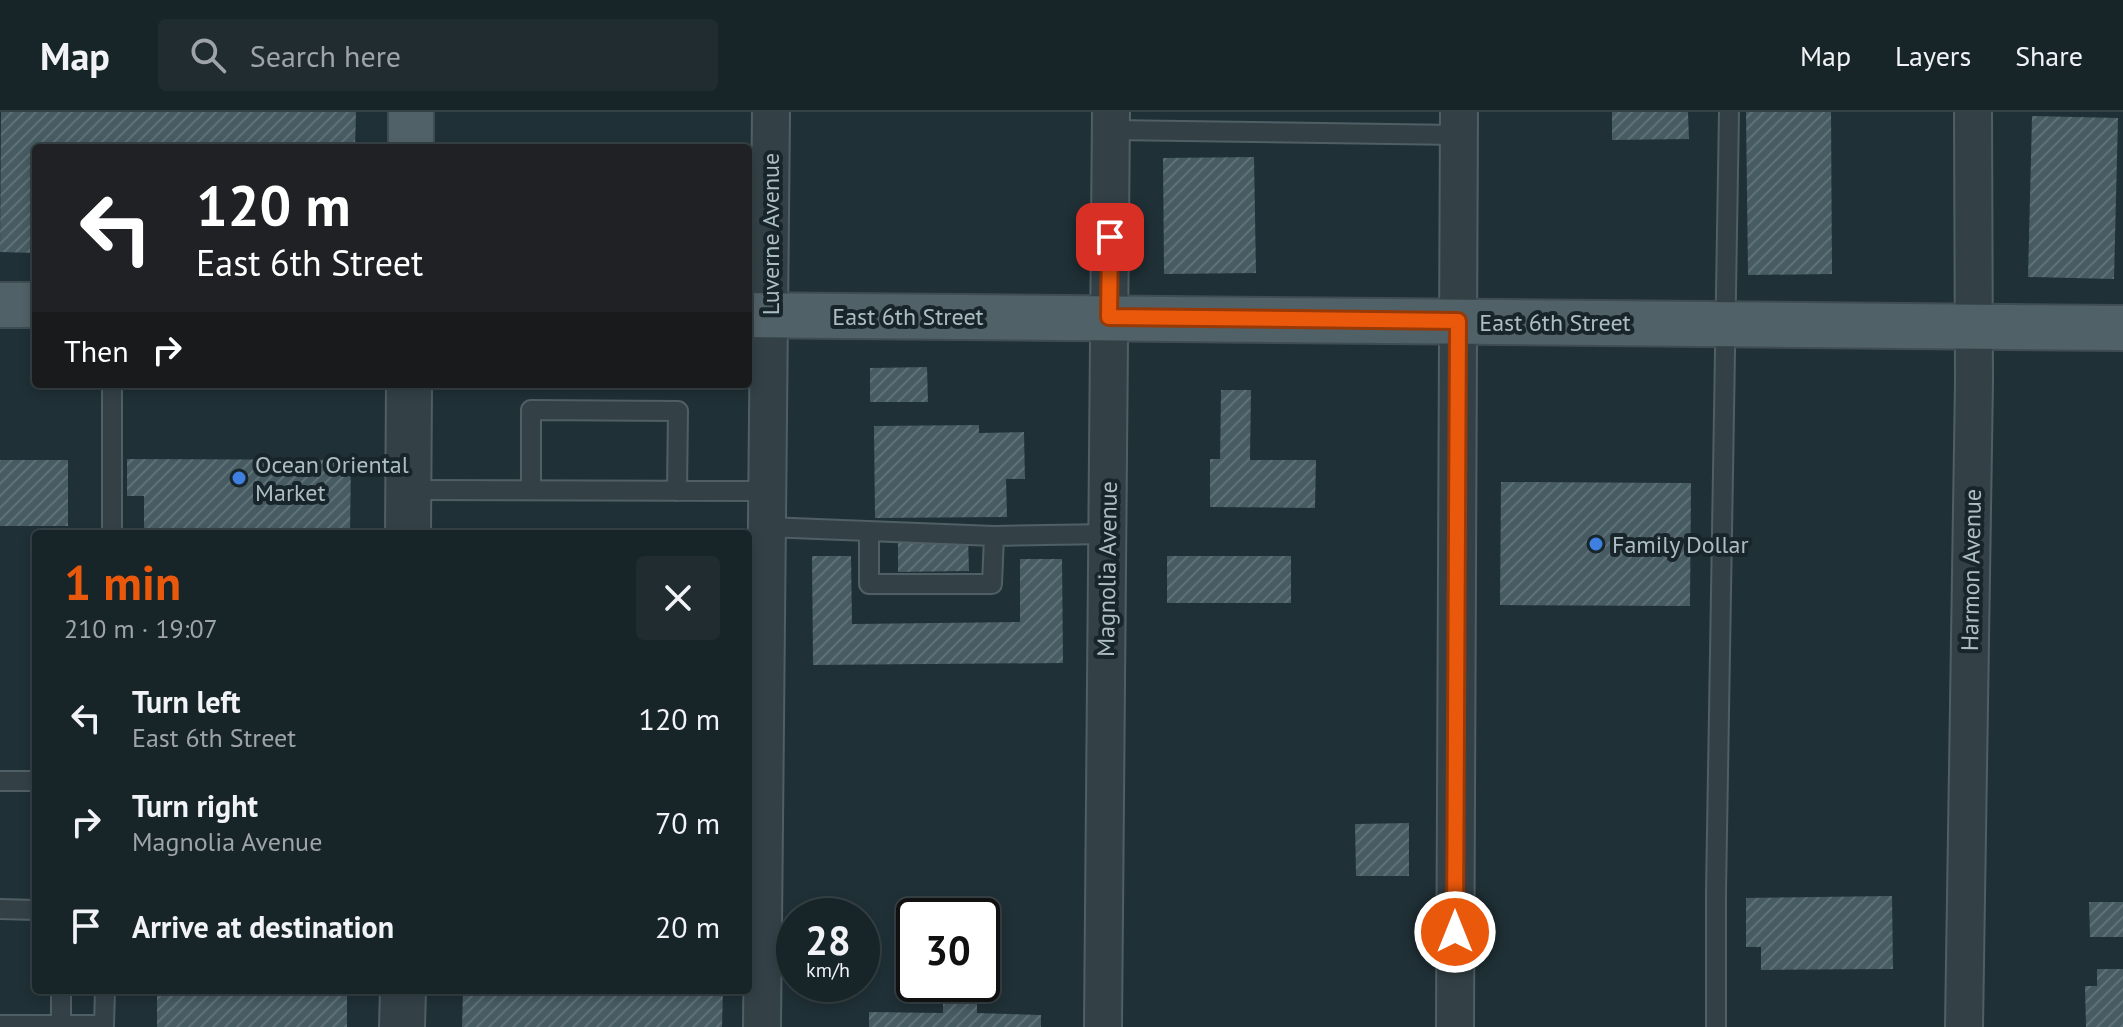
<!DOCTYPE html>
<meta charset="utf-8">
<style>
:root{--surface:#172428;--page:#202c30;--text:#f1f3f6;--muted:#9ea4a8;--line:#364145;--accent:#ea580c}
body{margin:0;font-family:"PT Sans",sans-serif;background:var(--page);color:var(--text);height:100vh;display:flex;flex-direction:column;font-size:30px;white-space:nowrap}
*{box-sizing:border-box;margin:0}
p{font-size:26px;color:var(--muted)}
.icon{flex:none;width:44px;height:44px;fill:none;stroke:currentColor;stroke-width:2;stroke-linecap:round;stroke-linejoin:round}
.map{position:relative;flex:1;overflow:hidden}
.details{position:absolute;left:32px;top:418px;width:720px;height:464px;display:flex;flex-direction:column;background:var(--surface);border-radius:8px;box-shadow:0 4px 12px #0003,0 0 0 2px var(--line)}
.details>*{flex:none}
.hud{position:absolute;left:32px;top:32px;width:720px;height:244px;border-radius:8px;box-shadow:0 4px 12px #0003,0 0 0 2px var(--line);background:#202124;color:#fff;overflow:hidden}
.speed{position:absolute;left:776px;top:786px;display:flex;gap:16px;font-size:40px;font-weight:700;text-align:center}
.speed>*{display:grid;place-content:center;width:104px;height:104px;border-radius:50%;background:var(--surface);box-shadow:0 4px 12px #0003,0 0 0 2px var(--line);line-height:1}
.speed small{font-size:20px;font-weight:400}
.speed .limit{border:4px solid #111;border-radius:12px;background:#fff;color:#111}
.pin{position:absolute;display:grid;place-items:center;width:68px;height:68px;color:#fff;margin:-34px;border-radius:16px;box-shadow:0 4px 12px #0006}
.me{position:absolute;width:88px;margin:-44px;rotate:0deg;stroke-linejoin:round;filter:drop-shadow(0 0 6px #0008)}
.turn{display:flex;align-items:center;gap:28px;height:168px;padding:0 32px;font-size:36px}
.turn .icon{width:104px;height:104px;stroke-width:2.5}
.turn b{display:block;font-size:56px;line-height:68px}
.then{display:flex;align-items:center;height:76px;padding:0 32px;background:#0003;gap:16px;font-size:30px}
.round{display:grid;place-items:center;flex:none;width:84px;height:84px;border-radius:8px;background:var(--page)}
.head{display:flex;align-items:center;justify-content:space-between;height:136px;padding:0 32px}
h1{font-size:48px;font-weight:600;line-height:60px;color:var(--accent)}
ul{padding:0;list-style:none}
li{display:flex;align-items:center;gap:24px;height:104px;padding:0 32px}
li div{flex:1}
li b{display:block;font-size:30px}
li em{font-style:normal}
header{display:flex;align-items:center;gap:48px;box-sizing:border-box;height:112px;padding:0 40px;background:var(--surface);border-bottom:2px solid var(--line)}
header strong{font-size:38px}
nav{display:flex;gap:44px;margin-inline-start:auto;font-size:28px}
.search{width:560px;height:72px;background:var(--page);display:flex;align-items:center;gap:20px;box-sizing:border-box;padding:0 28px;border-radius:8px;color:var(--muted);font-size:30px}
.map>svg:first-child{display:block}
.building{fill:url(#building-hatch)}
.lines{fill:none;stroke-linecap:round;stroke-linejoin:round}
.service-casing{stroke:#505f65;stroke-width:22}
.minor-casing{stroke:#505f65;stroke-width:40}
.tertiary-casing{stroke:#505f65;stroke-width:48}
.primary-casing{stroke:#3f4d53;stroke-width:48}
.service{stroke:#334147;stroke-width:18}
.minor{stroke:#334147;stroke-width:36}
.tertiary{stroke:#334147;stroke-width:44}
.primary{stroke:#506167;stroke-width:44}
.route-casing{stroke:#983908;stroke-width:20}
.route{stroke:#ea580c;stroke-width:14}
.shop-dot{fill:#3f7fe0;stroke:#18262b;stroke-width:3}
.labels{text-anchor:middle;dominant-baseline:central;stroke-width:8;stroke-linejoin:round;paint-order:stroke}
.street-label{font-size:24px;fill:#acbdc4;stroke:#18262b}
.poi-label{font-size:24px;fill:#acbdc4;stroke:#18262b;text-anchor:start}
</style>
<header>
<strong>Map</strong>
<div class="search"><svg class="icon" aria-label="search" viewBox="0 0 24 24"><circle cx="10" cy="10" r="6"/><path d="M15 15l6 6"/></svg>Search here</div>
<nav><a>Map</a><a>Layers</a><a>Share</a></nav>
</header>
<div class="map">
<svg width="2123" height="915" viewBox="0 0 2123 915">
<defs>
<pattern id="building-hatch" width="6" height="6" patternUnits="userSpaceOnUse" patternTransform="scale(2)"><rect width="6" height="6" fill="#475b62"/><path d="M-1 1l2-2M0 6l6-6M5 7l2-2" fill="none" stroke="#5f7177"/></pattern>
</defs>
<rect width="100%" height="100%" fill="#1f3036"/>
<path class="building" d="M1,0H356L355,36H36V141L0,140Z
M1612,0H1688L1689,27L1612,28Z
M1746,0H1831L1832,162L1748,163Z
M2032,4L2118,6L2114,167L2028,165Z
M1254,45L1256,161L1164,162L1163,46Z
M927,255L928,290H870V256Z
M1221,278H1251L1250,348H1316L1315,396L1210,395V347H1220Z
M979,313V321L1024,320L1025,367H1006L1007,405L875,406L874,314Z
M127,347L351,348L350,422H144V384H127Z
M0,348H68V414H0Z
M1501,370L1691,371L1690,494L1500,493Z
M968,425L969,459L898,460V426Z
M812,444H851L852,512L1020,510V447H1062L1063,551L813,553Z
M1167,444H1291V491H1167Z
M1409,711V764H1356L1355,712Z
M1892,784L1893,857L1761,858V835H1746V786Z
M2089,790H2123V825H2090Z
M2097,857H2123V915H2086L2085,874H2097Z
M157,878H347V915H157Z
M463,878H723L722,915H462Z
M943,887L977,888V901L1041,903V915H869V900L943,901Z"/>
<g class="lines">
<defs>
<path id="service" d="M1111,18L1459,23
M409,378L767,379
M531,378V298L678,299L677,379
M767,415L994,424L1108,422
M869,420V472H992L994,424
M112,422V272
M0,669H36
M0,797L36,798
M0,913H61V878
M61,913H104L105,878
M1716,915V780L1729,0"/>
<path id="minor" d="M762,915L771,0
M1103,915L1111,0
M1455,915L1459,0
M1964,915L1974,269L1973,0"/>
<path id="tertiary" d="M408,422L409,272
M402,915L403,878"/>
<path id="primary" d="M411,36V0
M0,193H36
M748,203L2123,216"/>
</defs>
<use href="#service" class="service-casing"/>
<use href="#minor" class="minor-casing"/>
<use href="#tertiary" class="tertiary-casing"/>
<use href="#primary" class="primary-casing"/>
<use href="#service" class="service"/>
<use href="#minor" class="minor"/>
<use href="#tertiary" class="tertiary"/>
<use href="#primary" class="primary"/>
</g>
<g class="lines">
<defs>
<path id="route" d="M1110,125L1109,205L1458,209L1455,820"/>
</defs>
<use href="#route" class="route-casing"/>
<use href="#route" class="route"/>
</g>
<g class="shop-dot">
<circle cx="239" cy="366" r="8"/>
<circle cx="1596" cy="432" r="8"/>
</g>
<g class="labels">
<g class="street-label">
<text transform="translate(770 122) rotate(-90)">Luverne Avenue</text>
<text x="908" y="204">East 6th Street</text>
<text x="1555" y="210">East 6th Street</text>
<text transform="translate(1107 457) rotate(-89)">Magnolia Avenue</text>
<text transform="translate(1971 458) rotate(-89)">Harmon Avenue</text>
</g>
<g class="poi-label">
<text x="255" y="352">Ocean Oriental<tspan x="255" dy="28">Market</tspan></text>
<text x="1612" y="432">Family Dollar</text>
</g>
</g>
</svg>
<div class="speed"><div>28<small>km/h</small></div><div class="limit">30</div></div>
<div class="pin" style="left:1110px;top:125px;background:#d93025"><svg class="icon" aria-label="arrive" viewBox="0 0 24 24"><path d="M6 21V4h12l-3 4 3 4H6"/></svg></div>
<svg class="me" style="left:1455px;top:820px" viewBox="-20 -20 40 40"><circle r="17" fill="#ea580c" stroke="#fff" stroke-width="3"/><path d="M0-11L8 9 0 5-8 9z" fill="#fff"/></svg>
<div class="hud">
<div class="turn"><svg class="icon" aria-label="left" viewBox="0 0 24 24"><path d="M17 20v-9H6M10 6l-5 5 5 5"/></svg><div><b>120 m</b>East 6th Street</div></div>
<div class="then">Then<svg class="icon" aria-label="right" viewBox="0 0 24 24"><path d="M7 20v-9h11M14 6l5 5-5 5"/></svg></div>
</div>
<section class="details">
<div class="head"><div><h1>1 min</h1><p>210 m · 19:07</p></div><a class="round"><svg class="icon" aria-label="close" viewBox="0 0 24 24"><path d="M6 6l12 12M18 6L6 18"/></svg></a></div>
<ul>
<li><svg class="icon" aria-label="left" viewBox="0 0 24 24"><path d="M17 20v-9H6M10 6l-5 5 5 5"/></svg><div><b>Turn left</b><p>East 6th Street</p></div><em>120 m</em></li>
<li><svg class="icon" aria-label="right" viewBox="0 0 24 24"><path d="M7 20v-9h11M14 6l5 5-5 5"/></svg><div><b>Turn right</b><p>Magnolia Avenue</p></div><em>70 m</em></li>
<li><svg class="icon" aria-label="arrive" viewBox="0 0 24 24"><path d="M6 21V4h12l-3 4 3 4H6"/></svg><div><b>Arrive at destination</b></div><em>20 m</em></li>
</ul>
</section>
</div>
